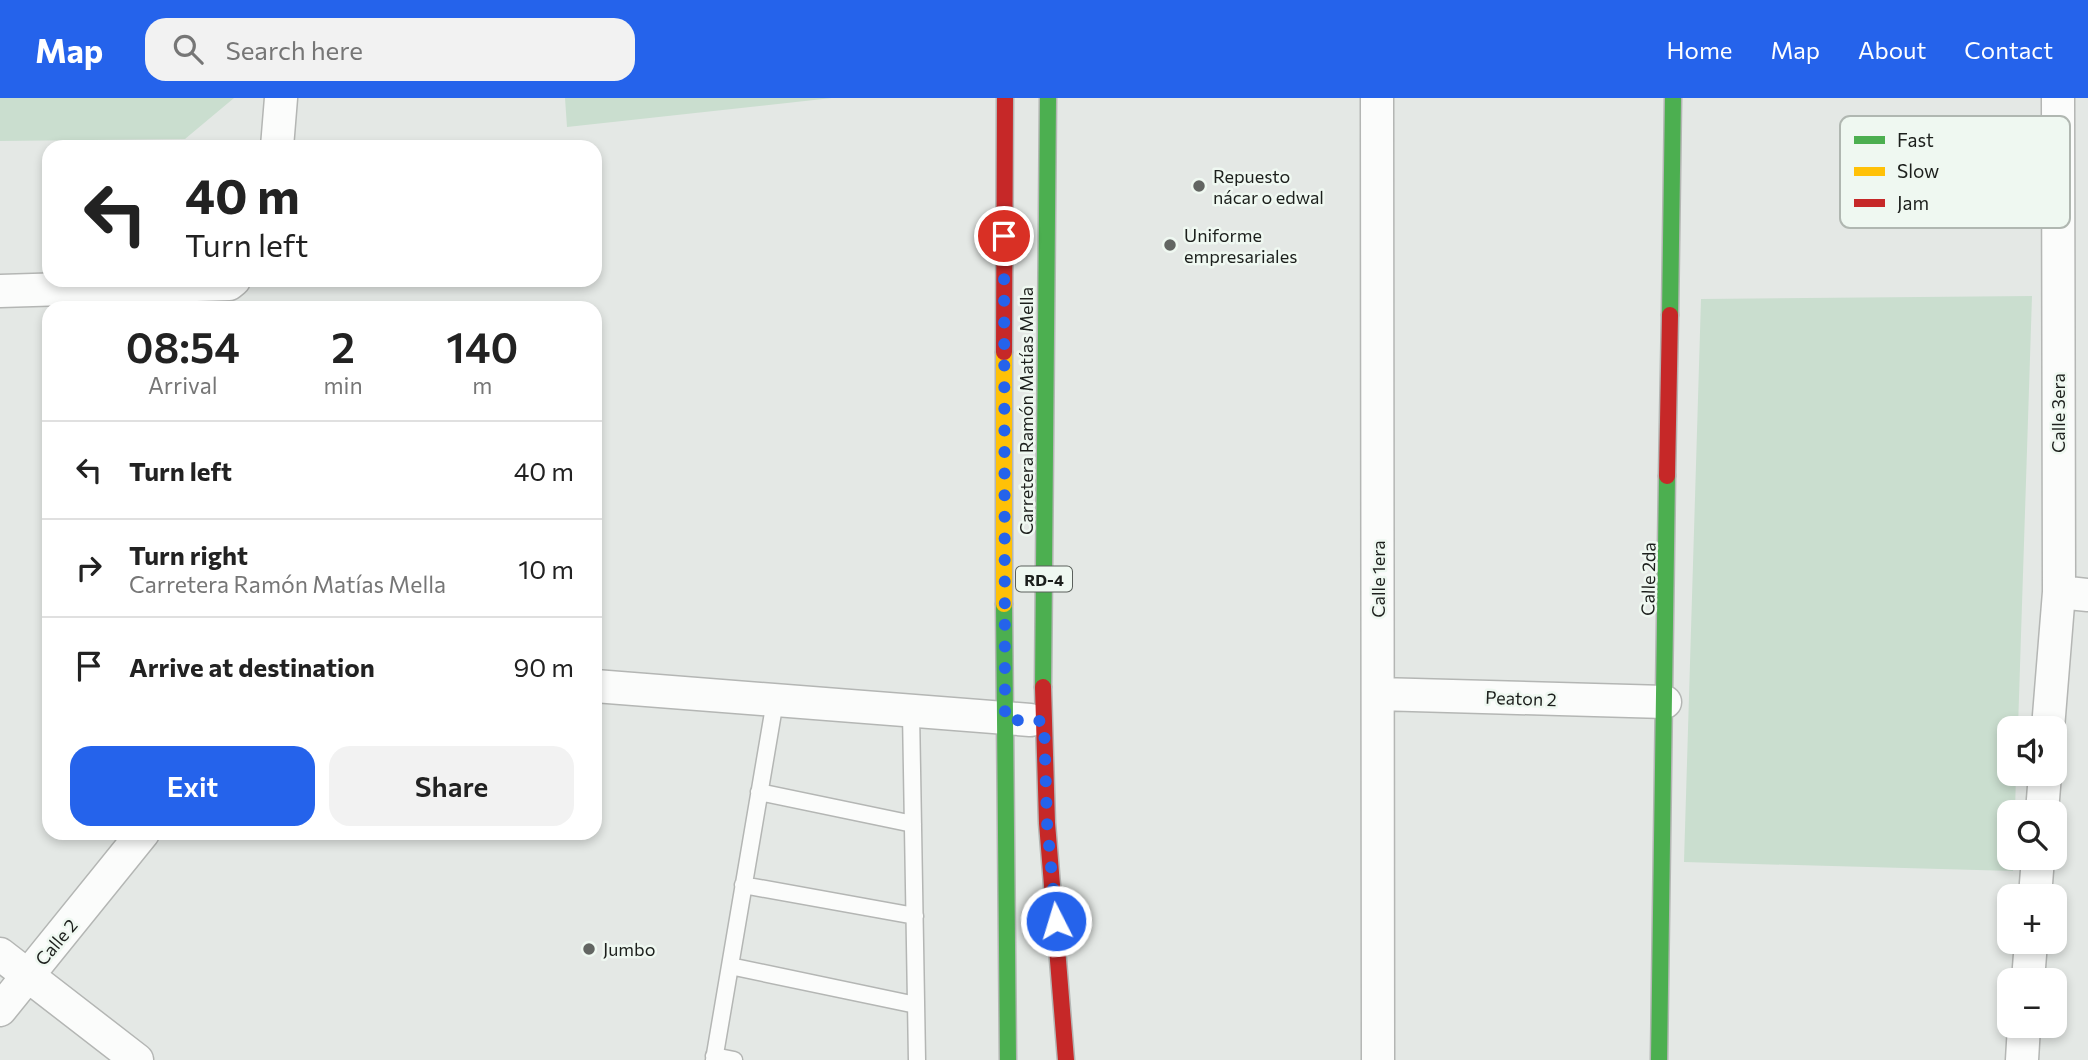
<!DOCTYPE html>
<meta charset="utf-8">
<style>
:root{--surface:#fff;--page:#f2f2f2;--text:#222;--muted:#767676;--line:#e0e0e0;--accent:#2563eb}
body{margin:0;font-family:Commissioner,sans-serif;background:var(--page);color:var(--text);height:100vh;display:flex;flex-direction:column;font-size:26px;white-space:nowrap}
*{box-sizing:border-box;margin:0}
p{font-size:23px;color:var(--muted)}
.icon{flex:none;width:38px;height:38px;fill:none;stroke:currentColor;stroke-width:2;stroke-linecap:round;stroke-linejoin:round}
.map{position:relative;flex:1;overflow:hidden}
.drawer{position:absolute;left:42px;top:203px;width:560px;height:539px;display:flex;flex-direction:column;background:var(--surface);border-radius:21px;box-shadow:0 4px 10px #0003}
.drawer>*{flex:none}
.top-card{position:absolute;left:42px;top:42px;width:560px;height:147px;border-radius:21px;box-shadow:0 4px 10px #0003;background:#fff;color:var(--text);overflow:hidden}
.controls{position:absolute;left:1997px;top:618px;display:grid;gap:14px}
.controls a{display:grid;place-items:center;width:70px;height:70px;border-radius:14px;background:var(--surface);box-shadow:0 4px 10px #0003;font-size:35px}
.pin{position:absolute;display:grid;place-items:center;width:60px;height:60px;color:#fff;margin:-30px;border:4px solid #fff;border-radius:50%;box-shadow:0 2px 7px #0007}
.me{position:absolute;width:77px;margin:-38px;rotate:355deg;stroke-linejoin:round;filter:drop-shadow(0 0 5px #0008)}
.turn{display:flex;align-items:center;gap:24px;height:147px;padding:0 28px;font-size:32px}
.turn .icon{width:91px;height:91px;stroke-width:2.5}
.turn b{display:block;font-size:49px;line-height:60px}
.eta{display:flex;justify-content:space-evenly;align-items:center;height:119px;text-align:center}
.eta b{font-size:42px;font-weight:600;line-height:49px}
.cta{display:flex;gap:14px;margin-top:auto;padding:14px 28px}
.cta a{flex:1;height:80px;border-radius:21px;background:var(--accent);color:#fff;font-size:28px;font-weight:600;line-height:80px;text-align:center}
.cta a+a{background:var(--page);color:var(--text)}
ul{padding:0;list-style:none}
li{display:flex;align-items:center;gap:21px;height:98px;padding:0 28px;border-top:2px solid var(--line)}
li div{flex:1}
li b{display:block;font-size:26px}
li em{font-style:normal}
header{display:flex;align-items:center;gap:42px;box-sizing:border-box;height:98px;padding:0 35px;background:var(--accent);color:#fff}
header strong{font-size:33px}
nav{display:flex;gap:38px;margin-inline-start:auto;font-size:24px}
.search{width:490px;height:63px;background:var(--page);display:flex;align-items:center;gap:18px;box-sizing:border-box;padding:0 24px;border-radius:21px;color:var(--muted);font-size:26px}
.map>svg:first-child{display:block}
.green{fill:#cadecf}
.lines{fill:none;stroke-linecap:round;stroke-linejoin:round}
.lane-casing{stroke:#b4b6b4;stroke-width:19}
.street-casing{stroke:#b4b6b4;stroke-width:35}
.fast-casing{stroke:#b4b6b4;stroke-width:19}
.slow-casing{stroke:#b4b6b4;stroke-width:19}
.jam-casing{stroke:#b4b6b4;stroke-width:19}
.lane{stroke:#fbfcfb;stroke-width:16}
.street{stroke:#fbfcfb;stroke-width:32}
.fast{stroke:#4caf50;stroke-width:16}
.slow{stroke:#ffc107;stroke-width:16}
.jam{stroke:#c62828;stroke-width:16}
.route{stroke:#2563eb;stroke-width:12;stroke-dasharray:0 21.6}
.poi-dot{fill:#626562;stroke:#eff8f1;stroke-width:2.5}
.labels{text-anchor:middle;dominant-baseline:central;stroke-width:5;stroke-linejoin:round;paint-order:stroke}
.shield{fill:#eff8f1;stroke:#5b605c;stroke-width:2}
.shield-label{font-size:16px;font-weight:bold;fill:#1c1f1c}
.poi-label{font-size:18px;fill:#1c1f1c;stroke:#eff8f1;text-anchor:start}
.street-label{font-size:18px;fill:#1c1f1c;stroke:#eff8f1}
.key{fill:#eff8f1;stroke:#b0b7b1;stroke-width:2}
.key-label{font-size:19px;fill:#1c1f1c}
</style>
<header>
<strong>Map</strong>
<div class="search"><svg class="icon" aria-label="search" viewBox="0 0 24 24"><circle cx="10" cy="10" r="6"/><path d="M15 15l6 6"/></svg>Search here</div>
<nav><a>Home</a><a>Map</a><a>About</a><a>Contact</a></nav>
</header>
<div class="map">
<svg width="2088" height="962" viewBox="0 0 2088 962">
<rect width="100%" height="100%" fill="#e4e8e5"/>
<path class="green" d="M0,0H234L185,41L0,43Z
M565,0H832L567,29Z
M2032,198L2018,630H2009V676H2016L2015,714H2009V760H2014L2013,773L1684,764L1701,201Z"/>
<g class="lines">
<defs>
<path id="lane" d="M911,614L917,962
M759,694L913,726
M743,787L915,818
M730,868L916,907
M714,958L734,962
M714,962L775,603"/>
<path id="street" d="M1377,0L1378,962
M277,49L281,0
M0,193L229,186L234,182
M2059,494L2088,497
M595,588L1030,622
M1378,596L1665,604
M2048,630L2059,494L2058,0
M2042,714L2045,676
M2035,798L2038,760
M0,856L137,962
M2028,882L2031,844
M0,912L143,735
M2022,962L2024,928"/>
<path id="fast" d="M1670,217L1673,0
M1004,506L1008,962
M1043,589L1048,0
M1659,962L1667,378"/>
<path id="slow" d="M1004,254V506"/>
<path id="jam" d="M1004,254L1005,0
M1667,378L1670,217
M1043,589L1047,725L1066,962"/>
</defs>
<use href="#lane" class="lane-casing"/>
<use href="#street" class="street-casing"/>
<use href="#fast" class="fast-casing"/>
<use href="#slow" class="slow-casing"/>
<use href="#jam" class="jam-casing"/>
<use href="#lane" class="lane"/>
<use href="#street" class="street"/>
<use href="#fast" class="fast"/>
<use href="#slow" class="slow"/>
<use href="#jam" class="jam"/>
</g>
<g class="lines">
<path class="route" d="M1004,138L1005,622L1044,623L1047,725L1056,823"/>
</g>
<g class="poi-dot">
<circle cx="1199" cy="88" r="7"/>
<circle cx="1170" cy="147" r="7"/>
<circle cx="589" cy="851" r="7"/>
</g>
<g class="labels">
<rect class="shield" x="1016" y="468.5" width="56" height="25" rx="5"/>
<g class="shield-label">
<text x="1044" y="481">RD-4</text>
</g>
<g class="poi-label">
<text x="1213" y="78">Repuesto<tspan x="1213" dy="21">nácar o edwal</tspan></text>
<text x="1184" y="137">Uniforme<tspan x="1184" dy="21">empresariales</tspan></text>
<text x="603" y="851">Jumbo</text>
</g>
<g class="street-label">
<text transform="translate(1026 313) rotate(-90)">Carretera Ramón Matías Mella</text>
<text transform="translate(2058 315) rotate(-90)">Calle 3era</text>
<text transform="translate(1378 481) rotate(-90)">Calle 1era</text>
<text transform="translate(1648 481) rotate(-89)">Calle 2da</text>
<text transform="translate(1521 600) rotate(2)">Peaton 2</text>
<text transform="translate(56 844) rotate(-50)">Calle 2</text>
</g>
</g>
<rect x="1840" y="18" width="230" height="112" rx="10" class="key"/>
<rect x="1854" y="38" width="31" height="8" fill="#4caf50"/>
<rect x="1854" y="69" width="31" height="9" fill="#ffc107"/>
<rect x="1854" y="101" width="31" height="8" fill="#c62828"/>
<g class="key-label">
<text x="1897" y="49">Fast</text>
<text x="1897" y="80">Slow</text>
<text x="1897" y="112">Jam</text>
</g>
</svg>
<div class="controls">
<a><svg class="icon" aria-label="sound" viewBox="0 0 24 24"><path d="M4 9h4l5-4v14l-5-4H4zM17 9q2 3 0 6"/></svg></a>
<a><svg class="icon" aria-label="search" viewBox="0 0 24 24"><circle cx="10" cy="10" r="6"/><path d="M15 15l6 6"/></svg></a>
<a>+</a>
<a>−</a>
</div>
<div class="pin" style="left:1004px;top:138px;background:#d93025"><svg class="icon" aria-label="arrive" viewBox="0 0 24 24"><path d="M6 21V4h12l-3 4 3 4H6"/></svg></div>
<svg class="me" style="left:1056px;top:823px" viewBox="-20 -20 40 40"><circle r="17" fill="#2563eb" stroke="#fff" stroke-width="3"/><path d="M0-11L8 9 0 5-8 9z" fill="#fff"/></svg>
<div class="top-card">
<div class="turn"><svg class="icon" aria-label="left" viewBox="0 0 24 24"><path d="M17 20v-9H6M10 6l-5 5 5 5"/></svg><div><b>40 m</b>Turn left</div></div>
</div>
<section class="drawer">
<div class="eta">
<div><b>08:54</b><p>Arrival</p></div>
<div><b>2</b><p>min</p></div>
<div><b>140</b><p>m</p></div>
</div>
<ul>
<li><svg class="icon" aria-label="left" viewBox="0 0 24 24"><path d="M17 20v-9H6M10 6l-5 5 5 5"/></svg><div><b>Turn left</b></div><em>40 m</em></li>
<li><svg class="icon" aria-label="right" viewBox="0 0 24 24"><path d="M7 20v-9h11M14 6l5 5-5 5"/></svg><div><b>Turn right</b><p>Carretera Ramón Matías Mella</p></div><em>10 m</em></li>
<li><svg class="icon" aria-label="arrive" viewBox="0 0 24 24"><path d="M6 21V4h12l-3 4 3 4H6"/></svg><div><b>Arrive at destination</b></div><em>90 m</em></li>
</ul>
<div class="cta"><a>Exit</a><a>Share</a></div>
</section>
</div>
